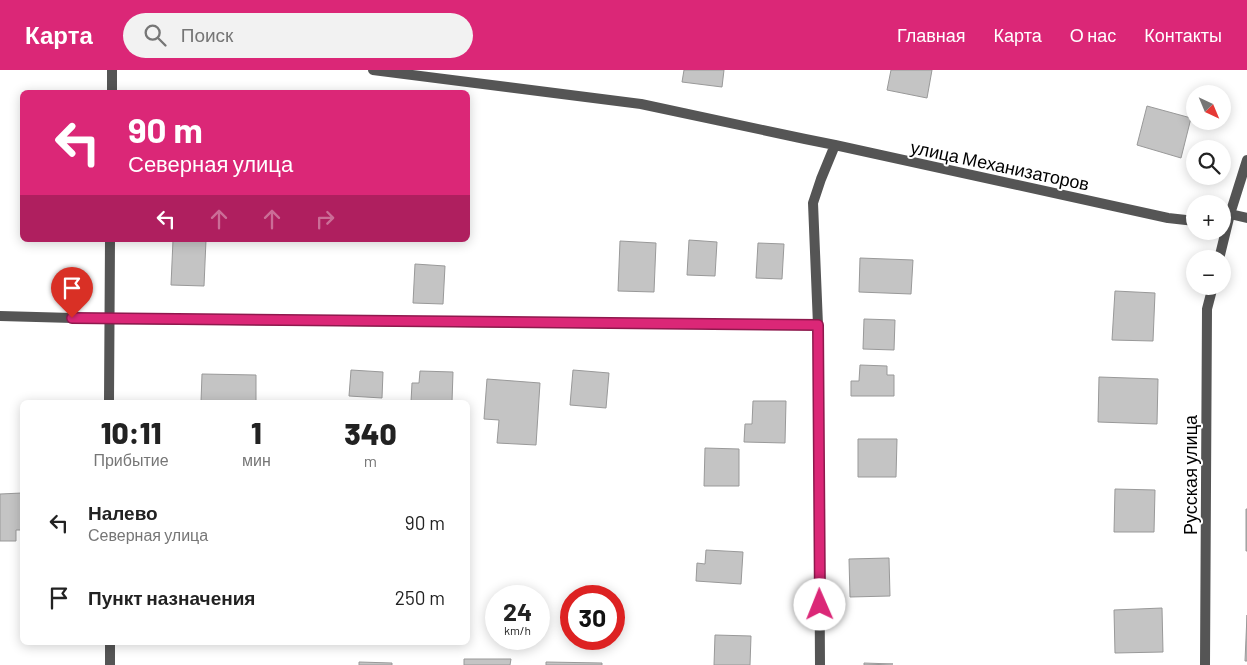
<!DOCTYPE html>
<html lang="ru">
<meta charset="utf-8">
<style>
:root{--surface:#fff;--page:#f2f2f2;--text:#222;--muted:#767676;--accent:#db2777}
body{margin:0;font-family:Barlow,sans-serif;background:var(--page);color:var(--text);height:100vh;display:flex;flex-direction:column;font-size:19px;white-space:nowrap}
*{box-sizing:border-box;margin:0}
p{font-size:16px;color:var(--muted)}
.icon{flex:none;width:28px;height:28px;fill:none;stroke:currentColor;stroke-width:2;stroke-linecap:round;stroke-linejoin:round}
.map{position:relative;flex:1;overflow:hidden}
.details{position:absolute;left:20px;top:330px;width:450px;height:245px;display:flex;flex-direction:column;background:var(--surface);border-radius:8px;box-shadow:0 2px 12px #0003}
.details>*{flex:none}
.hud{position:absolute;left:20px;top:20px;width:450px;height:152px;border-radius:8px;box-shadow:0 2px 12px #0003;background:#db2777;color:#fff;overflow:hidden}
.needle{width:32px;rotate:136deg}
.tools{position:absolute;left:1186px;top:15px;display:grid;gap:10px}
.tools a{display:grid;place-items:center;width:45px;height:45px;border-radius:50%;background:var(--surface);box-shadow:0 2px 12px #0003;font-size:25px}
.speed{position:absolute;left:485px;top:515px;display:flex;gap:10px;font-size:25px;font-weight:700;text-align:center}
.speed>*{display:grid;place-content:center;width:65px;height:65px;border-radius:50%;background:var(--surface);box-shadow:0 2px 12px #0003;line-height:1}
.speed small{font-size:12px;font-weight:400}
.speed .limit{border:8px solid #d22;background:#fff;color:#111}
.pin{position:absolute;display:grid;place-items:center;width:42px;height:42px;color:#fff;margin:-51px -21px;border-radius:50% 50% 50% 0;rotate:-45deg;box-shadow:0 0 5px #0007}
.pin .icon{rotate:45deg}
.me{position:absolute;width:55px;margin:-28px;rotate:359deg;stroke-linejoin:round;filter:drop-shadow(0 0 4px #0008)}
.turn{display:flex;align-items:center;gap:18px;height:105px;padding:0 25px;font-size:22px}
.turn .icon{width:65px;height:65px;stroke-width:2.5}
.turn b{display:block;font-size:35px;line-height:42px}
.lanes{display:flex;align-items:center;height:48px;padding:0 25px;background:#0003;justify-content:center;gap:25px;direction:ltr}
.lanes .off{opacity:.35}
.eta{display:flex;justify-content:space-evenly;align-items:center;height:85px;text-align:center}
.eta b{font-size:30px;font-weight:800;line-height:35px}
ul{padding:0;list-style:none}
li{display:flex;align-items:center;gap:15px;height:75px;padding:0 25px}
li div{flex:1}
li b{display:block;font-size:19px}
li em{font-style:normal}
header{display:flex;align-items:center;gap:30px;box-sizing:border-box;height:70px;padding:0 25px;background:var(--accent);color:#fff}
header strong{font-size:24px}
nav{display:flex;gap:28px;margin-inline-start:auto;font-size:18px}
.search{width:350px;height:45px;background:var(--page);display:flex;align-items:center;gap:12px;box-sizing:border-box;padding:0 18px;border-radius:28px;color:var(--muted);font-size:19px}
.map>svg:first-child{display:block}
.building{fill:#c4c4c4;stroke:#999}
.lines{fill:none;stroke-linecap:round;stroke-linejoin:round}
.minor{stroke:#555;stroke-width:10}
.route-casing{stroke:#8e194d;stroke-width:12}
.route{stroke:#db2777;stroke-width:9}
.labels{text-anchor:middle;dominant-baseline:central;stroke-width:4;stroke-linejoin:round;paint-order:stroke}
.street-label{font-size:18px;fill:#000;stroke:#fff}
</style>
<header>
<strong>Карта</strong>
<div class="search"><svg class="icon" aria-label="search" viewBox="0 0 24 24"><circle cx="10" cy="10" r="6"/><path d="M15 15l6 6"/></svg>Поиск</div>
<nav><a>Главная</a><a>Карта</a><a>О нас</a><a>Контакты</a></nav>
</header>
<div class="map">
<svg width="1247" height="595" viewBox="0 0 1247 595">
<rect width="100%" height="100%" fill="#fff"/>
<path class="building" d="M684,0H724L722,17L682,12Z
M891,0H932L927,28L887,20Z
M1147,36L1191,48L1181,88L1137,75Z
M173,170H206L204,216L171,215Z
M689,170L717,172L715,206L687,205Z
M620,171L656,173L654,222L618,221Z
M758,173L784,174L782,209L756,208Z
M860,188L913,190L911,224L859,222Z
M415,194L445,196L443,234L413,233Z
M1115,221L1155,223L1153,271L1112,270Z
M864,249L895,250L894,280L863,279Z
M860,295L887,296V305H894V326H851V311H859Z
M351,300L383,302L382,328L349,326Z
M573,300L609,303L606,338L570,335Z
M420,301L453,302L452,332H411L412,313H419Z
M202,304L256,305V332H201Z
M1099,307L1158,309L1157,354L1098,352Z
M487,309L540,313L536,375L497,373L499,350L484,349Z
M753,331H786L785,373L744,372L745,354H752Z
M858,369H897L896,407H858Z
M705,378L739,379V416H704Z
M1115,419L1155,420L1154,462H1114Z
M22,423V460H16V471H0V424Z
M1246,439H1247V481H1246Z
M706,480L743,482L741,514L696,511L697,493L705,494Z
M889,488L890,526L850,527L849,489Z
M1162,538L1163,582L1115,583L1114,540Z
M1247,545V591H1245Z
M715,565L751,566L750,595H714Z
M464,589H511L510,595H464Z
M359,592L392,593V595H359Z
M546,592L602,593V595H546Z
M864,593L893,594L864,595Z"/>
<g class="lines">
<path class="minor" d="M373,0L641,34L805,69L835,75
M112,22V0
M1230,144L1247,148
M1219,189L1230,144L1247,90
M0,246L109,249L818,255
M109,332L110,170
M110,572V595
M820,595L818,255L813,133L821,109L835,75L1168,148L1195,151
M1205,595L1207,239L1213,216"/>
</g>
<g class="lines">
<defs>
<path id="route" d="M72,248L818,255L820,535"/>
</defs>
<use href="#route" class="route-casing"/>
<use href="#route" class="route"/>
</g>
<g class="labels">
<g class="street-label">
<text transform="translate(1000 95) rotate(12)">улица Механизаторов</text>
<text transform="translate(1190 405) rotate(-90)">Русская улица</text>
</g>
</g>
</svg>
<div class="tools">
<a><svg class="needle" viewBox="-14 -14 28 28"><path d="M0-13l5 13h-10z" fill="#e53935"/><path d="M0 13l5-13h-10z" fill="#767676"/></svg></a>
<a><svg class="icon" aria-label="search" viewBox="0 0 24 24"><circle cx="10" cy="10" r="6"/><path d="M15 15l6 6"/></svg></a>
<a>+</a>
<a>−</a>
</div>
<div class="speed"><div>24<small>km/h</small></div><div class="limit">30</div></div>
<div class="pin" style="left:72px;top:248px;background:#d93025"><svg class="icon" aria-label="arrive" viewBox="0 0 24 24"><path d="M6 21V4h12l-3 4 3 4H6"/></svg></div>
<svg class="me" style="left:820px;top:535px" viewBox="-20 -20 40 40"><circle r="19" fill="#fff"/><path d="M0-13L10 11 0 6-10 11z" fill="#db2777"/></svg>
<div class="hud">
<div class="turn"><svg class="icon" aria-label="left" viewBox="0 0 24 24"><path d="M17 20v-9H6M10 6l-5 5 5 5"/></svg><div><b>90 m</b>Северная улица</div></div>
<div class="lanes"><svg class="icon" aria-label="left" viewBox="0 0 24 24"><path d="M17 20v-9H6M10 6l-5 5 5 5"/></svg><svg class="icon off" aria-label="ahead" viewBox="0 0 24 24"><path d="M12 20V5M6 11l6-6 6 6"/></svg><svg class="icon off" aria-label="ahead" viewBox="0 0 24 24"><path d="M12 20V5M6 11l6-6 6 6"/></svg><svg class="icon off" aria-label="right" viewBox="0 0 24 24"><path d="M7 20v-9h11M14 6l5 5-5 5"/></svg></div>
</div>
<section class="details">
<div class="eta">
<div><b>10:11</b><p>Прибытие</p></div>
<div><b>1</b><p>мин</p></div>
<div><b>340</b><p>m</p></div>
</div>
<ul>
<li><svg class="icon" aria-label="left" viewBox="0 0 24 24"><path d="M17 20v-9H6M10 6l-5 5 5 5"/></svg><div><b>Налево</b><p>Северная улица</p></div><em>90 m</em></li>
<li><svg class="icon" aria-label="arrive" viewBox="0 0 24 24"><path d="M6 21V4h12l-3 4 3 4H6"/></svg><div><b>Пункт назначения</b></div><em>250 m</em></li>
</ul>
</section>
</div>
